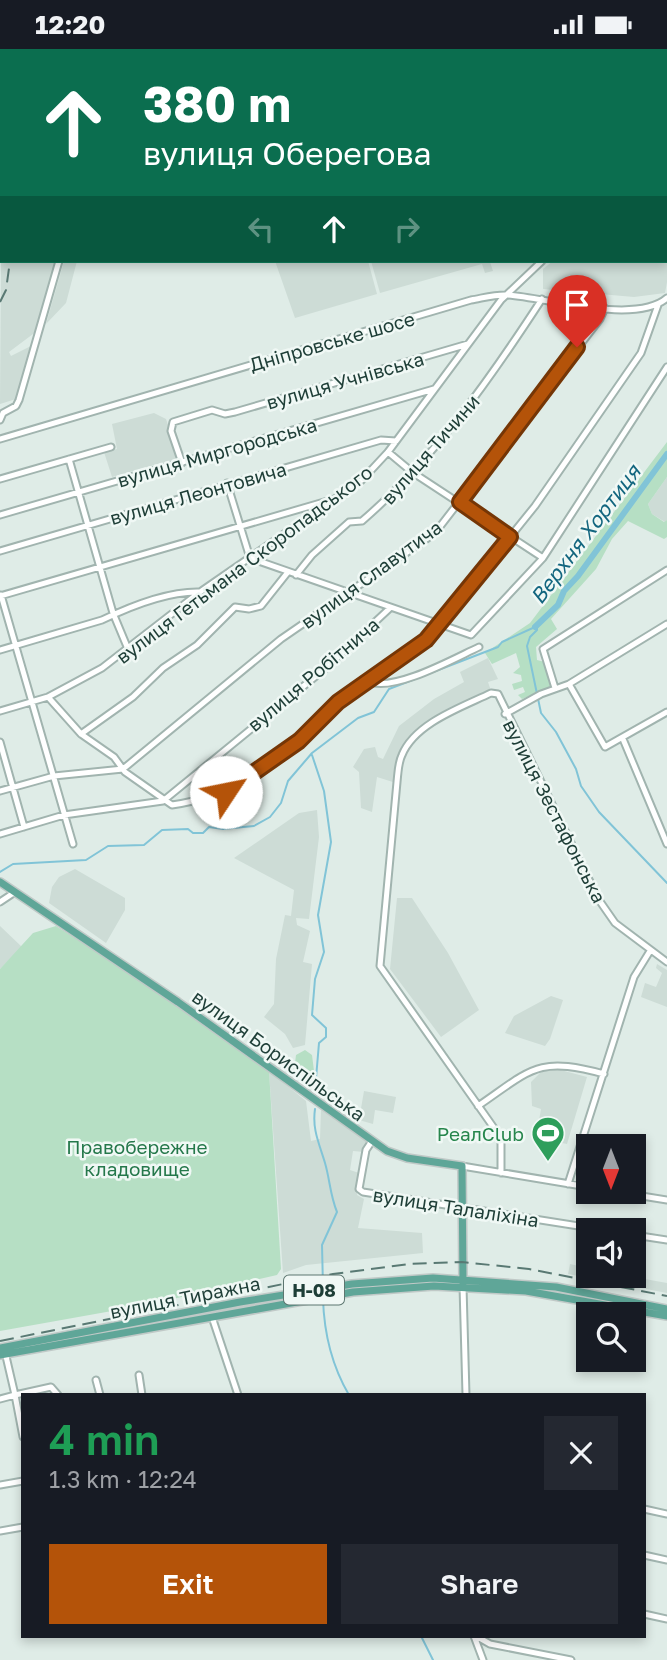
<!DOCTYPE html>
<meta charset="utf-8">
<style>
:root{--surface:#171b24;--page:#242831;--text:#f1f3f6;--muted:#9ea1a6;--accent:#b45309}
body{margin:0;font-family:"Golos Text",sans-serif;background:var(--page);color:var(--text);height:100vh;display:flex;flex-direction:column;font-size:26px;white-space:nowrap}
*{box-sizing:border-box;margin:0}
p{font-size:23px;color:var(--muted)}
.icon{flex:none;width:38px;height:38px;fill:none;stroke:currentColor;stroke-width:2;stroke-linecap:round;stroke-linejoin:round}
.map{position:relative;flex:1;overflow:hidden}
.details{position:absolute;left:21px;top:1344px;width:625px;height:245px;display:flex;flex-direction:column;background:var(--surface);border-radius:0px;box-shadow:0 4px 10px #0003}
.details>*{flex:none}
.top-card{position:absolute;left:0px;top:0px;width:668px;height:214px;box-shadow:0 4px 10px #0003;background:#0b6e4f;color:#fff;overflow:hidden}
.needle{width:46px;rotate:180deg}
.fabs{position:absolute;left:576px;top:1085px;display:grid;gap:14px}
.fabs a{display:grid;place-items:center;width:70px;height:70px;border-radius:0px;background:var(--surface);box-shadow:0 4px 10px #0003;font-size:35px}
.pin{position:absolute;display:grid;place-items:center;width:60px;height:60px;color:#fff;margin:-72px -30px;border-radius:50% 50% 50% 0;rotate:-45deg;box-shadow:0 0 7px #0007}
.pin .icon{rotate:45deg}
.me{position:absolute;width:77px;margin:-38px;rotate:56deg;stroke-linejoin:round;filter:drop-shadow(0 0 5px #0008)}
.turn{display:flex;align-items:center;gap:24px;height:147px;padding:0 28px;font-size:32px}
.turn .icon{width:91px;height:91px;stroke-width:2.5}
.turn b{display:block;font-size:49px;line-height:60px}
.lanes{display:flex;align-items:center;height:66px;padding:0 28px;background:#0003;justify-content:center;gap:35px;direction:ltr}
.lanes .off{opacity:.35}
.round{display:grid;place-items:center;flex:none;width:74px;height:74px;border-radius:0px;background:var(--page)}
.overview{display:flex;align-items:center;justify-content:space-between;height:119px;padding:0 28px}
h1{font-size:42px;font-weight:600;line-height:52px;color:#1e9e55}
.button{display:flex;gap:14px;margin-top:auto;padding:14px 28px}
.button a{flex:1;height:80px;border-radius:0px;background:var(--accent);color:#fff;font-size:28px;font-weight:600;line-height:80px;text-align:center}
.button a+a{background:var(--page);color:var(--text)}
.status{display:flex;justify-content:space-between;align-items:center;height:49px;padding:0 35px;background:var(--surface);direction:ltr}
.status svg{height:19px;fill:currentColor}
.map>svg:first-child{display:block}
.built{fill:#cddcd6}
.green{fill:#b6dfc4}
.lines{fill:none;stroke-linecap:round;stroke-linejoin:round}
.stream{stroke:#81c4d7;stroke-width:2}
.river{stroke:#81c4d7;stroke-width:6}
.minor-casing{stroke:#a1b4af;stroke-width:9}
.major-casing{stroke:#c0c9c7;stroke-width:10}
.minor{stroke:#fff;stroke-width:5}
.major{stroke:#5fa698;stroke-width:7}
.rail{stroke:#597973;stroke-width:2;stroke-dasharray:14 7;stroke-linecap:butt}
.route-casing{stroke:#753606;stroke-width:18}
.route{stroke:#b45309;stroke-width:12}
.labels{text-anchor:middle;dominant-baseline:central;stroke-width:5;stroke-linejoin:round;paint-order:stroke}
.shield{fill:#f0f8f5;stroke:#5d7670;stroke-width:2}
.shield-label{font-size:18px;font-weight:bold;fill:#1e3e37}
.street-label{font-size:19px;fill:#1e3e37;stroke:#f0f8f5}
.leisure-label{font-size:19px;fill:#27864d;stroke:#f0f8f5;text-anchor:end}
.park-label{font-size:19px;fill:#25784b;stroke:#f0f8f5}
.water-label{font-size:21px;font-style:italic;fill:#13667f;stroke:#f0f8f5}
</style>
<div class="status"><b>12:20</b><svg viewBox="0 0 49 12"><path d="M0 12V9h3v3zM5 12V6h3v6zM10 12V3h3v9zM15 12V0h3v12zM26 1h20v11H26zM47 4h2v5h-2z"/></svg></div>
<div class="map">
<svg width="667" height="1611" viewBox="0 0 667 1611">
<rect width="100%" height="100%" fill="#dfece7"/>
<path class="built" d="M310,0H492L493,2H310Z
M2,78V212H56L37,282L9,303L11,307L31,297L16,350L0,355Z
M667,193V233L665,244L634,248L543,240V220L553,212H667Z
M64,212H77L66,254L46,275Z
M275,212H368L377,245L295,269Z
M371,212H496L490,213L493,222L485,224L482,215L380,244Z
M154,364L166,370L179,409L112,428L104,403L117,400L112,375Z
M667,428V471L665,473L652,465L648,455Z
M488,609L498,630L488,633L491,642L420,680L406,695L396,734L377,728L372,763L361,759L359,723L353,718L364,700L375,698L378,708L383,710L399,677L434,650L464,633L460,623Z
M317,761L319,788L309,870L296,869L297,876L310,882L303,913L312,915L305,996L293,999L285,985L264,968L274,955L276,910L285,866L291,867L294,841L234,809L299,764Z
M75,820L125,849V861L106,894L49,854L52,838L59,828Z
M397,849H412L448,904L479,961L441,988L390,920Z
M0,877L22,898L0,920Z
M657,915L667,921V958L641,948L645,934L656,938L662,924L656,919Z
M551,947L563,951L550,990L545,997L505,984L514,967Z
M553,1019L587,1028L567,1095L536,1089L541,1060L532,1057L531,1033L540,1024Z
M269,1022L306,1052L311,1092L320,1090L321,1061L368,1093L364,1103L353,1102L350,1121L359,1124L357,1146L364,1150L358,1179L422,1184L423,1204L306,1216L283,1224Z
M364,1042L396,1048L393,1064L375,1061L373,1075L359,1071Z
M570,1215L588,1219V1227H628L667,1234V1244L568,1225Z"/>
<path class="green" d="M667,393V428L648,455L652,465L664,473L667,471V488L664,490L628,472L612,490L596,520L551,570L557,580L536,598L537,611L545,613L554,637L522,650L518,646L525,643L523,638L514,641L512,635L522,632L521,626L513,624L520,618L516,604L492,615L485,604L530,574Z
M56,877L163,945L269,1022L281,1220L277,1226L151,1255L0,1282V920L33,884Z
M305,1001L312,1006L314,1022L326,1045L305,1036L294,1022L296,1006Z"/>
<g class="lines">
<path class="stream" d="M537,576V581L530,588L527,597L541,664L556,683L576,720L581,737L599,763L667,834
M312,706L324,742L331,793L318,866L324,903L315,930L312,966L326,979V988L319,994L315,1041
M0,823L13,815L86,811L108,797L144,796L162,781L188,780L193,784H203L209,778L223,780L254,777L270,768L281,754L288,732L312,704L358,669L374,663L389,640L498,598L502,593L535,578
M315,1060C312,1080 319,1094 325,1114C330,1131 330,1146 337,1163L322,1196L323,1238
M323,1250C324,1283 332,1317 349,1346
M421,1587L433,1611"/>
<path class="river" d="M535,578L558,556L564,542L578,527L667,405"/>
<defs>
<path id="minor" d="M44,0V2
M503,0V2
M609,0V2
M192,2L198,0
M0,53L2,52
M0,371L3,364L16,357L19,351L59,212
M0,390L471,251C483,249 496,245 508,246C548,249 636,276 667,249
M388,403L412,423L543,509
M69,410L113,564L128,600
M182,414L171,382L173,373L212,361L225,365L235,363L468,295
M0,430L111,398
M227,434L250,509L471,586L543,509L667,318
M0,466L434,340
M0,502L381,391L396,392
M296,526L312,506L349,473L362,472C434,410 490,330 542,250
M1,546L73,795
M0,547L331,451
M0,601L102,571C131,557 168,542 200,543
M370,633L431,586L535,457L641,304L658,256
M569,635L605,698L667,663
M555,639L543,600L667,521
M48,648L81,685L114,708L125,723L172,756C257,745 302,677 370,633C396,642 453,610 479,598
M0,662L48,648L102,619L200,543L362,431L388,403L501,251L542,212
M505,665L541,645L569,635L667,575
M81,685L133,648L163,619L197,596L235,558L249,560L261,557L288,523
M623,690L667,795
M0,693L24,778
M0,742L54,727L123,720L281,590L435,484L600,270L605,259
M0,785L64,766L163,752L327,618L390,559
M0,853L15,843
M478,1057C532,1020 537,1007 604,1025
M372,1092L366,1101L359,1140L363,1143L604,1181
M462,1117L588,1138
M501,1124V1089L380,917L397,733C398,724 398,714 402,706C415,674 462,658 491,644L498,645L599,851L615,874L667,913
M568,1135L634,928L650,902
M617,1143L667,1151
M634,1186L667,1191
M463,1237L466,1346
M212,1268L238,1346
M5,1303L15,1346L51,1338L58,1346
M139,1326L142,1346
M96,1331L100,1346
M0,1350L15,1346L23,1388
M0,1436L23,1432
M644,1460L667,1465
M0,1482L23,1478
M644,1506L667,1511
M644,1565L667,1570
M474,1587L483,1611
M476,1587L490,1595L571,1611"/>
<path id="major" d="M0,833L178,953L387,1102L407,1109L462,1117L463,1234
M0,1299L240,1253L352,1235L433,1229L556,1238L667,1260
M0,1306L353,1243L434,1237L526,1242L667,1267"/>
</defs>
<use href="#minor" class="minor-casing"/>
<use href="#major" class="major-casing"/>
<use href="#minor" class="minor"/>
<use href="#major" class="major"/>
<path class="rail" d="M329,2L335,0
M0,105L2,104
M0,253L6,241L10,212
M0,1292L333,1225L409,1215L462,1213L529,1220L667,1247"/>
</g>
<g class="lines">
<defs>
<path id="route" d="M226,743L299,692L338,653L426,591L510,488L460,453L577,298"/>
</defs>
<use href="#route" class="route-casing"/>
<use href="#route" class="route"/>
</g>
<defs>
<symbol id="stadium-pin" viewBox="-11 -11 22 30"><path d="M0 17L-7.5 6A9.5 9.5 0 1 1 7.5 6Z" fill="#2e9e5b" stroke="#f0f8f5"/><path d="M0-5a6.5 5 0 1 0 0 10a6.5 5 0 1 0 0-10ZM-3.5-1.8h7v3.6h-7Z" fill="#fff"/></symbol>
</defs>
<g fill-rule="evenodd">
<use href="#stadium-pin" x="529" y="1065" width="38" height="52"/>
</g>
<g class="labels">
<rect class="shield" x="284" y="1226.5" width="60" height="29" rx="5"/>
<g class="shield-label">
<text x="314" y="1241">Н-08</text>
</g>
<g class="street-label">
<text transform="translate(332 292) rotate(-16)">Дніпровське шосе</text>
<text transform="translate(345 331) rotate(-16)">вулиця Учнівська</text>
<text transform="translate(430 400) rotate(-49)">вулиця Тичини</text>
<text transform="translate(217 403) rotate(-16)">вулиця Миргородська</text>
<text transform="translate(198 444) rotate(-16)">вулиця Леонтовича</text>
<text transform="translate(244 515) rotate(-37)">вулиця Гетьмана Скоропадського</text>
<text transform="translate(371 525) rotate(-36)">вулиця Славутича</text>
<text transform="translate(313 625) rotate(-40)">вулиця Робітнича</text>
<text transform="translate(555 762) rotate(63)">вулиця Зестафонська</text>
<text transform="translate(279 1006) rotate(36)">вулиця Бориспільська</text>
<text transform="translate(456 1158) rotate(9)">вулиця Талаліхіна</text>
<text transform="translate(185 1248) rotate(-11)">вулиця Тиражна</text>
</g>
<g class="leisure-label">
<text x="524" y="1084">РеалClub</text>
</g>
<g class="park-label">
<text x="137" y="1097">Правобережне<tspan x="137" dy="22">кладовище</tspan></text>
</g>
<g class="water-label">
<text transform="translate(585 485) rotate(-53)">Верхня Хортиця</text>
</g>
</g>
</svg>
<div class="fabs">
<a><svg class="needle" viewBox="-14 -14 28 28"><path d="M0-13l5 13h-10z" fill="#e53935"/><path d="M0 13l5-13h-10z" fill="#9ea1a6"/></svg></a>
<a><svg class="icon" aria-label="sound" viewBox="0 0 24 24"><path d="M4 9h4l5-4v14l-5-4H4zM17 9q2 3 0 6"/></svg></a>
<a><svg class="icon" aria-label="search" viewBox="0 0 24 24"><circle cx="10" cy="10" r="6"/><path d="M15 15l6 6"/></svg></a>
</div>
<div class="pin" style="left:577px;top:298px;background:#d93025"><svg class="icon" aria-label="arrive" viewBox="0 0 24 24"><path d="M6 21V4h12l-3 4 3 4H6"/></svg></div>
<svg class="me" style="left:226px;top:743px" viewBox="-20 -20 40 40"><circle r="19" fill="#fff"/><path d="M0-13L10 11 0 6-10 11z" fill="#b45309"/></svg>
<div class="top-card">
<div class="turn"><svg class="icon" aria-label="ahead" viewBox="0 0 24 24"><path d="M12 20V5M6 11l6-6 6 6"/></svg><div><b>380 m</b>вулиця Оберегова</div></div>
<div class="lanes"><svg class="icon off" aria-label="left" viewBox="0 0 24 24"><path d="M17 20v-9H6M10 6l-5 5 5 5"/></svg><svg class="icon" aria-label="ahead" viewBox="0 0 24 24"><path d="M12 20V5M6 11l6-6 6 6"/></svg><svg class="icon off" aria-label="right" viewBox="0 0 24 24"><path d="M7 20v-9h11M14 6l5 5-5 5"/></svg></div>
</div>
<section class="details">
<div class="overview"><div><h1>4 min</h1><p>1.3 km · 12:24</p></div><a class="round"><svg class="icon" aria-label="close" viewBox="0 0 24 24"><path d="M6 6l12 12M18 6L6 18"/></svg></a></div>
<div class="button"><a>Exit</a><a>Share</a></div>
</section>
</div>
